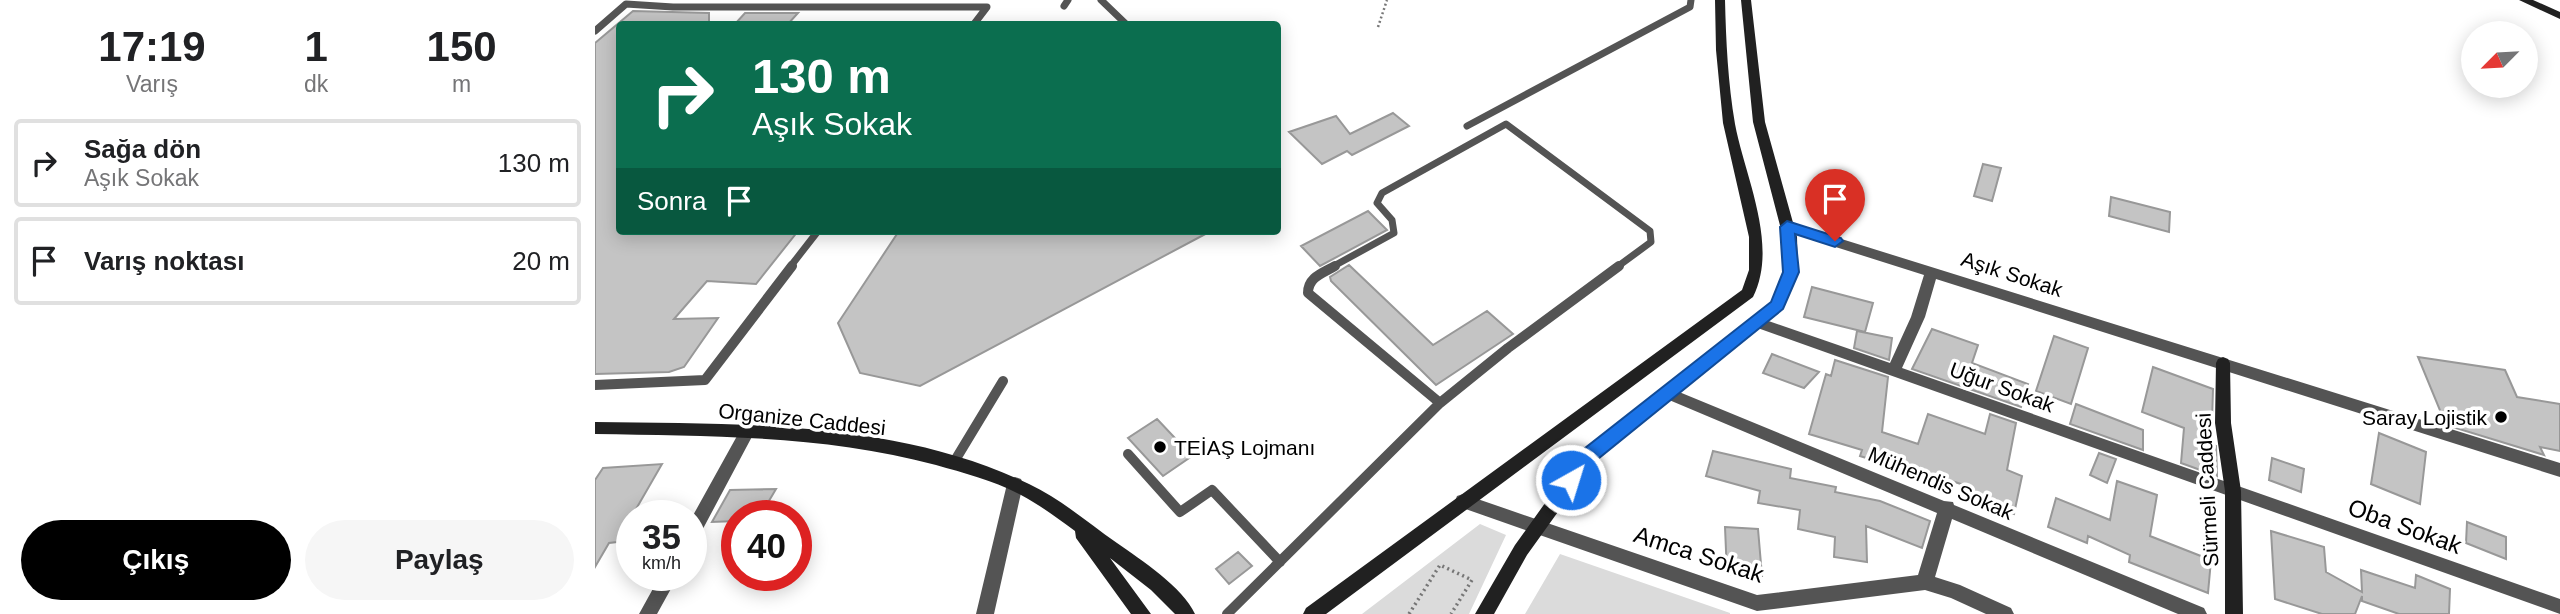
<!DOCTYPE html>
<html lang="tr">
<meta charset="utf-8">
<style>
:root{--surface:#fff;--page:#f6f6f6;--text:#202124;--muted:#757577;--line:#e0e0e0;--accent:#000}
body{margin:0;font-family:Helvetica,sans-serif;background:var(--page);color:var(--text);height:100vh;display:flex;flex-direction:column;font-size:26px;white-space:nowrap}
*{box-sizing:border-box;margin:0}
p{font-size:23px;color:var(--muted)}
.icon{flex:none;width:38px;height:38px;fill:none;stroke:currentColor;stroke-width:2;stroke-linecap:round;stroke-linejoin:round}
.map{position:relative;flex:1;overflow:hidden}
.sheet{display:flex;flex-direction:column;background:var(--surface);width:595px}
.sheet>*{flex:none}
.banner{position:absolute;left:21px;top:21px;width:665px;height:214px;border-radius:7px;box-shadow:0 4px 18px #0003;background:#0b6e4f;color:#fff;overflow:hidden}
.needle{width:46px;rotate:246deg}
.controls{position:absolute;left:1866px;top:21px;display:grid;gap:14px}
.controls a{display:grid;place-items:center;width:77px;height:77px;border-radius:50%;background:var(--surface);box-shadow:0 4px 18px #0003;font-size:35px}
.speed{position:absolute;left:21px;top:500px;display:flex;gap:14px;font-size:35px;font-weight:700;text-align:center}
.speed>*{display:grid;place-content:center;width:91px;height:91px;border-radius:50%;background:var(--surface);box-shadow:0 4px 18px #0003;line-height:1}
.speed small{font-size:18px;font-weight:400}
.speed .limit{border:10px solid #d22;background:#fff;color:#111}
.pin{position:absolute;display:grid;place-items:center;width:60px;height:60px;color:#fff;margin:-72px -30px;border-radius:50% 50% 50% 0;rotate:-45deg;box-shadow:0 0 7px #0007}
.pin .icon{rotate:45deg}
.me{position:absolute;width:77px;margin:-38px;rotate:39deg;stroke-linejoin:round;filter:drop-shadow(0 0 5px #0008)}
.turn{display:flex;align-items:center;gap:24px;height:147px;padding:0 21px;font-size:32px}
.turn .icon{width:91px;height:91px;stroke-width:2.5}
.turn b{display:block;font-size:49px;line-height:60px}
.then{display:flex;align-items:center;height:66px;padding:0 21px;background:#0003;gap:14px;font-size:26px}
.eta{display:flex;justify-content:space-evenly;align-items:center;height:119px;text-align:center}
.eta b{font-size:42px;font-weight:700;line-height:49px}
.primary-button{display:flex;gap:14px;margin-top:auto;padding:14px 21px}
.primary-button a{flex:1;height:80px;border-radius:42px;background:var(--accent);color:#fff;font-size:28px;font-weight:700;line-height:80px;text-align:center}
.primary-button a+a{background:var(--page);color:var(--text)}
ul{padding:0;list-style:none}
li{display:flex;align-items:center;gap:21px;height:88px;margin:0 14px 10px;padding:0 7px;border:4px solid var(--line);border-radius:7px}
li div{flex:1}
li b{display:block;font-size:26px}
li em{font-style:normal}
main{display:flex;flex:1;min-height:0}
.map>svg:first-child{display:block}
.green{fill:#dbdbdb}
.building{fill:#c4c4c4;stroke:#989898;stroke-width:2}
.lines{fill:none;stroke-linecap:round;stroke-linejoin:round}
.path-far1{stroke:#767676;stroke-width:2.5;stroke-dasharray:2 2.5;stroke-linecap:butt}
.path{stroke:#767676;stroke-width:3.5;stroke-dasharray:2 3.5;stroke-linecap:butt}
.lane-far1{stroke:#545454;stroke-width:7}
.lane{stroke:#545454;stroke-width:10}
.street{fill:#545454;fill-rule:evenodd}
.secondary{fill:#212121;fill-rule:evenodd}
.route{fill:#1a73e8;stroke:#114b97;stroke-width:2}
.poi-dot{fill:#000;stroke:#fff;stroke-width:2.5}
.labels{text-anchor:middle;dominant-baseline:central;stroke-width:7;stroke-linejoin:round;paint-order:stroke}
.street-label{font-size:21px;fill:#000;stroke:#fff}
.poi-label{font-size:21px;fill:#000;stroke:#fff;text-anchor:end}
.near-street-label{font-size:24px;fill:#000;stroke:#fff}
</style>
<main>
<section class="sheet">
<div class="eta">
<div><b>17:19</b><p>Varış</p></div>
<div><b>1</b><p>dk</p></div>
<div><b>150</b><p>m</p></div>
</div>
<ul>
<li><svg class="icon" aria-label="right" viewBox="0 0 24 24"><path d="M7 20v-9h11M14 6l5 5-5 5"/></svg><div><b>Sağa dön</b><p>Aşık Sokak</p></div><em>130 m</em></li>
<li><svg class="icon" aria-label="arrive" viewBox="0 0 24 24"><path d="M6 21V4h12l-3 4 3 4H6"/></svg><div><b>Varış noktası</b></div><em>20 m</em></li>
</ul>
<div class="primary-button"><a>Çıkış</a><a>Paylaş</a></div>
</section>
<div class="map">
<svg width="1965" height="614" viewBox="0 0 1965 614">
<rect width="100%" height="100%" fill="#fff"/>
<path class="green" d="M885,524L911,535L874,614H767Z
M965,554L1135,613V614H930Z"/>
<path class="building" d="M38,11L114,13V24H24V231H203L161,284L112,281L79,319L123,318L89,367L74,372L0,374V43Z
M150,13H203L193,24H140Z
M798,113L814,126L757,155L752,151L727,164L694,132L741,116L755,134Z
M1388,164L1406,168L1397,201L1379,196Z
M1516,197L1575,212L1574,232L1514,216Z
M773,211L792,230L725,266L706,246Z
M304,231H616L325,386L265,373L243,323Z
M754,265L838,345L892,311L918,334L841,385L736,281L735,277Z
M1217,287L1278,303L1270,332L1209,317Z
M1337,329L1383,345L1377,363L1433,384L1426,407L1317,369Z
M1262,331L1297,338L1294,360L1259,348Z
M1459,336L1493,348L1476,404L1441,391Z
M1177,354L1224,372L1209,388L1168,373Z
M1823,357L1910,370L1922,397L1965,404V451L1945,447L1949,455L1851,425Z
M1240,360L1293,377L1287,432L1323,444L1333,414L1390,434L1395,414L1421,423L1412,470L1427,476L1419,514L1375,499L1378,488L1284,457V462L1265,456L1267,450L1214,434L1231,374L1236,376Z
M1558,367L1618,389L1617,422L1613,443L1621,446L1622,476L1586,463L1589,428L1547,412Z
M1481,404L1548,430V450L1475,424Z
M562,419L597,456L568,476L533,438Z
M1784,433L1831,452L1825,504L1776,484Z
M1118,451L1196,469L1195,478L1241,487L1240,492L1285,501L1335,521L1327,548L1271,526L1272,562L1239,557L1240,537L1203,529L1205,510L1163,503L1165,491L1111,476Z
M1504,453L1521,459L1512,483L1495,475Z
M1677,458L1709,469L1706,492L1674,480Z
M67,464L22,542L14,543L0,567V480L8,468Z
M1522,481L1562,495L1555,536L1616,560L1613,593L1534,562L1535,555L1493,536L1492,543L1453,527L1461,498L1515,520Z
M181,489L165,516H142V521L117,522L135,490Z
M1872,522L1911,537V559L1871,543Z
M1130,527L1163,529L1167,576L1132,574Z
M1676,531L1729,547L1731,572L1767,592L1766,570L1820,588L1821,575L1855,589L1854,614H1804L1767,601V596L1760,614H1727L1680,599Z
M643,552L657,566L634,584L621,569Z"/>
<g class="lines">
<path class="path-far1" d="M783,27L792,0"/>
<path class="path" d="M814,614L845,565L877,580L856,614"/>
<path class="lane-far1" d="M506,0L531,24
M469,6L473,0
M0,31L31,4L78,7H392L379,24
M872,126L1095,7L1096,0
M195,267L223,231
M737,267L799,233L797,220L782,203L787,193L911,124L1055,231L1056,242L1022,267"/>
<path class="lane" d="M740,266C728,273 713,277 713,293L845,403
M0,385L110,380L197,266
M845,403L913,348L1024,266
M533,454L585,512L617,490L685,562
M359,462L408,381
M632,614L845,403"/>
<path class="street" d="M1192,222L1965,463V477L1341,279L1330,317L1307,368L1965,599V614L1157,326L1155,322L1157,318L1162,317L1295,363L1316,317L1329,275L1187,230L1185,227Z
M1072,387L1349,501L1358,502L1359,505L1609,608L1612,614H1583L1357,519L1340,577L1365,585L1416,608L1419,614H1391L1356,598L1330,590L1162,611L862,506L860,501L862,496L868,494L1162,595L1323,575L1342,513L1067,397L1064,393L1067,389Z
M152,425L157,427L160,431L102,540L96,542V519L147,427Z
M420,477L426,479L428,484L399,614H381L412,484L414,479Z
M65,576H83L62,614H44Z"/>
<path class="secondary" d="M1120,0H1130C1131,41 1133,83 1140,124C1150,177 1184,245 1158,297L731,614H708L711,608L1147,290L1154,270V237L1128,123L1121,50Z
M1146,0H1156L1170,122L1202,237L1203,272L1190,305L998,463L932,555L899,614H880L920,545L986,453L1177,302L1189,272L1188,237L1158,122Z
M1924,0H1938L1965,12V19Z
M1628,357L1633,359L1635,363L1636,423L1646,491L1648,614H1630V491L1620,423L1621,363L1623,359Z
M0,422C144,424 301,420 434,484C466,499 493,523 522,543C546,560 588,587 600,614H580L556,590L515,558L556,614H536L481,538L480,531C462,518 445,505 426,495C400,481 369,473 341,465C230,435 114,436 0,434Z"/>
</g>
<path class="route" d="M1192,221L1246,238L1248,241L1240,247L1200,234L1204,272L1188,309L998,463C990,474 984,491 969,486L966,480L985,452L1176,302L1188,272L1185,227Z"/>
<g class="poi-dot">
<circle cx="1906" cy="417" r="7"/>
<circle cx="565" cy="447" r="7"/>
</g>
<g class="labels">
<g class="street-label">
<text transform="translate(1417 274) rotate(18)">Aşık Sokak</text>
<text transform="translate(1407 387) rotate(20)">Uğur Sokak</text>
<text transform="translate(207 419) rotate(6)">Organize Caddesi</text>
<text transform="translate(1346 483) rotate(23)">Mühendis Sokak</text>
<text transform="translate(1612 490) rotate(-93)">Sürmeli Caddesi</text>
</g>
<g class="poi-label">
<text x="1892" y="417">Saray Lojistik</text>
<text x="579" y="447" text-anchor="start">TEİAŞ Lojmanı</text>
</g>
<g class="near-street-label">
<text transform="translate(1810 526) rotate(20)">Oba Sokak</text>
<text transform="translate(1104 554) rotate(18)">Amca Sokak</text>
</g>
</g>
</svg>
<div class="controls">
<a><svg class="needle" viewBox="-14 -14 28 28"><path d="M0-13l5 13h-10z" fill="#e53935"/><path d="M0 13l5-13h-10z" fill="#757577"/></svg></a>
</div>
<div class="speed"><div>35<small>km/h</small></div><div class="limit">40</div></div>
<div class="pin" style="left:1240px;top:241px;background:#d93025"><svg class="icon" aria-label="arrive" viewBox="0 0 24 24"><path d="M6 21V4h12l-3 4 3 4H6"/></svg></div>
<svg class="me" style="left:976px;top:480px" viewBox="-20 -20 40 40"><circle r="17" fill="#1a73e8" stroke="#fff" stroke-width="3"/><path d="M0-11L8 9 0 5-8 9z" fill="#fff"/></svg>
<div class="banner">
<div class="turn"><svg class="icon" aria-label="right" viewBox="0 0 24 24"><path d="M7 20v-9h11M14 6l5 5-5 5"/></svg><div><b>130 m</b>Aşık Sokak</div></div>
<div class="then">Sonra<svg class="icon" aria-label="arrive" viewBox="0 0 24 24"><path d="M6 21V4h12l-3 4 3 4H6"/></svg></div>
</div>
</div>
</main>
